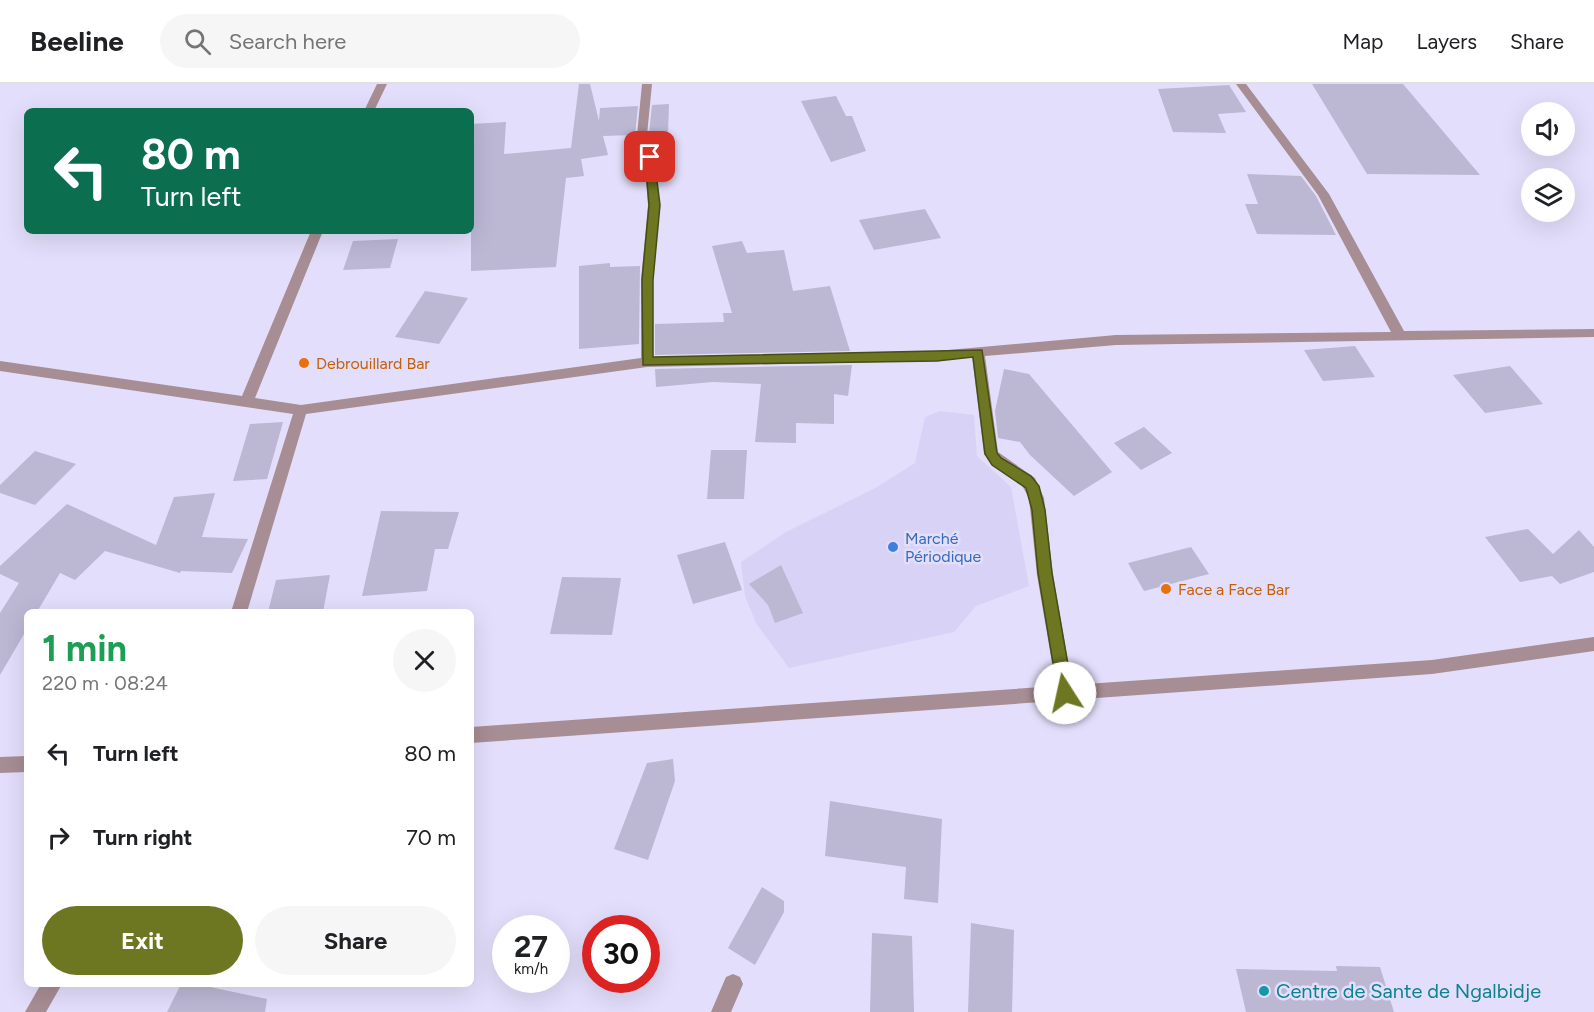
<!DOCTYPE html>
<meta charset="utf-8">
<style>
:root{--surface:#fff;--page:#f6f6f6;--text:#202124;--muted:#757577;--line:#e0e0e0;--accent:#6d7722}
body{margin:0;font-family:Figtree,sans-serif;background:var(--page);color:var(--text);height:100vh;display:flex;flex-direction:column;font-size:22px;white-space:nowrap}
*{box-sizing:border-box;margin:0}
p{font-size:20px;color:var(--muted)}
.icon{flex:none;width:33px;height:33px;fill:none;stroke:currentColor;stroke-width:2;stroke-linecap:round;stroke-linejoin:round}
.map{position:relative;flex:1;overflow:hidden}
.details{position:absolute;left:24px;top:525px;width:450px;height:378px;display:flex;flex-direction:column;background:var(--surface);border-radius:9px;box-shadow:0 6px 24px #0002}
.details>*{flex:none}
.hud{position:absolute;left:24px;top:24px;width:450px;height:126px;border-radius:9px;box-shadow:0 6px 24px #0002;background:#0b6e4f;color:#fff;overflow:hidden}
.controls{position:absolute;left:1521px;top:18px;display:grid;gap:12px}
.controls a{display:grid;place-items:center;width:54px;height:54px;border-radius:50%;background:var(--surface);box-shadow:0 6px 24px #0002;font-size:30px}
.speed{position:absolute;left:492px;top:831px;display:flex;gap:12px;font-size:30px;font-weight:700;text-align:center}
.speed>*{display:grid;place-content:center;width:78px;height:78px;border-radius:50%;background:var(--surface);box-shadow:0 6px 24px #0002;line-height:1}
.speed small{font-size:15px;font-weight:400}
.speed .limit{border:9px solid #d22;background:#fff;color:#111}
.pin{position:absolute;display:grid;place-items:center;width:51px;height:51px;color:#fff;margin:-26px;border-radius:12px;box-shadow:0 3px 9px #0006}
.me{position:absolute;width:66px;margin:-33px;rotate:350deg;stroke-linejoin:round;filter:drop-shadow(0 0 4px #0008)}
.turn{display:flex;align-items:center;gap:21px;height:126px;padding:0 18px;font-size:27px}
.turn .icon{width:78px;height:78px;stroke-width:2.5}
.turn b{display:block;font-size:42px;line-height:51px}
.round{display:grid;place-items:center;flex:none;width:63px;height:63px;border-radius:32px;background:var(--page)}
.summary{display:flex;align-items:center;justify-content:space-between;height:102px;padding:0 18px}
h1{font-size:36px;font-weight:700;line-height:45px;color:#1e9e55}
.cta{display:flex;gap:12px;margin-top:auto;padding:12px 18px}
.cta a{flex:1;height:69px;border-radius:36px;background:var(--accent);color:#fff;font-size:24px;font-weight:700;line-height:69px;text-align:center}
.cta a+a{background:var(--page);color:var(--text)}
ul{padding:0;list-style:none}
li{display:flex;align-items:center;gap:18px;height:84px;padding:0 18px}
li div{flex:1}
li b{display:block;font-size:22px}
li em{font-style:normal}
header{display:flex;align-items:center;gap:36px;box-sizing:border-box;height:84px;padding:0 30px;background:var(--surface);border-bottom:2px solid var(--line)}
header strong{font-size:28px}
nav{display:flex;gap:33px;margin-inline-start:auto;font-size:21px}
.search{width:420px;height:54px;background:var(--page);display:flex;align-items:center;gap:15px;box-sizing:border-box;padding:0 21px;border-radius:33px;color:var(--muted);font-size:22px}
.map>svg:first-child{display:block}
.built{fill:#d9d2f7}
.building{fill:#bcb7d3}
.lines{fill:none;stroke-linecap:round;stroke-linejoin:round}
.street{fill:#a78d94;fill-rule:evenodd}
.route{fill:#6d7722;stroke:#474d16;stroke-width:1.5}
.food-dot{fill:#e8710a;stroke:#e3defb;stroke-width:2}
.shop-dot{fill:#3f7fe0;stroke:#e3defb;stroke-width:2}
.culture-dot{fill:#0f9aa8;stroke:#e3defb;stroke-width:2}
.labels{text-anchor:middle;dominant-baseline:central;stroke-width:5;stroke-linejoin:round;paint-order:stroke}
.food-label{font-size:16px;fill:#c56008;stroke:#e3defb;text-anchor:start}
.shop-label{font-size:16px;fill:#366cbe;stroke:#e3defb;text-anchor:start}
.near-culture-label{font-size:20px;fill:#0d838f;stroke:#e3defb;text-anchor:start}
</style>
<header>
<strong>Beeline</strong>
<div class="search"><svg class="icon" aria-label="search" viewBox="0 0 24 24"><circle cx="10" cy="10" r="6"/><path d="M15 15l6 6"/></svg>Search here</div>
<nav><a>Map</a><a>Layers</a><a>Share</a></nav>
</header>
<div class="map">
<svg width="1594" height="928" viewBox="0 0 1594 928">
<rect width="100%" height="100%" fill="#e3defb"/>
<path class="built" d="M940,327L974,331L977,372L1011,403L1029,502L976,522L954,548L789,584L756,539L745,512L741,478L786,448L877,403L915,379L925,333Z"/>
<path class="building" d="M579,0H590L599,37L600,24L638,22L635,51L603,52L608,71L581,75L584,92L566,94L556,183L471,187V40L506,38L504,70L571,64Z
M1312,0H1403L1480,91L1367,90Z
M1229,1L1246,28L1218,30L1226,49L1173,48L1158,5Z
M836,12L846,32H852L866,67L831,78L801,17Z
M669,20L668,49L649,50L652,21Z
M1247,90L1301,92L1316,112L1336,151L1257,150L1245,120H1258Z
M925,125L941,154L874,166L859,136Z
M398,155L390,184L343,186L353,157Z
M742,157L747,169L784,166L793,207L830,202L850,267L655,271V240L724,238L723,229H732L712,162Z
M610,179V183L640,182L639,260L579,265V182Z
M425,207L468,214L439,260L395,253Z
M1355,262L1375,293L1323,297L1304,266Z
M852,281L848,312L834,310V340L796,339V359L755,358L761,300L713,298L656,303L655,285Z
M1510,282L1543,320L1485,329L1453,291Z
M1004,285L1029,290L1112,388L1074,412L1030,371L1020,358L998,354L995,327Z
M283,338L267,395L233,397L250,340Z
M1144,343L1172,369L1141,386L1114,359Z
M711,366H747L744,415H707Z
M35,367L76,380L35,421L0,409V401Z
M215,409L202,453L248,455L232,489L181,487L180,489L105,467L75,496L60,489L37,528H27V545L0,591V529L19,499L0,490V482L67,420L156,461L174,413Z
M381,427L459,428L448,465H435L427,507L362,512Z
M1528,445L1553,470L1579,446L1594,463V488L1560,500L1552,492L1520,498L1485,453Z
M725,458L742,506L693,520L677,471Z
M1191,463L1209,490L1144,507L1128,479Z
M781,481L803,529L775,539L768,521L749,500Z
M330,491L323,528H268L276,496Z
M562,493L621,494L612,551L550,550Z
M673,675L675,697L648,776L614,765L647,679Z
M830,717L942,735L938,819L904,815L906,783L825,772Z
M762,803L784,817V828L755,881L728,864Z
M971,839L1014,846L1012,928H968Z
M872,849L912,852L914,928H870Z
M1336,882L1380,883L1394,928H1246L1236,885L1337,887Z
M181,900H196L267,915L265,928H167Z"/>
<g class="lines">
<path class="street" d="M377,0H387L374,27H364Z
M642,0H652L647,51L654,73L660,121L653,196V273L937,267L1116,251L1391,248L1318,111L1236,0H1246L1329,110L1404,247L1594,245V253L1116,261L985,272L998,368L1035,394L1044,414L1053,491L1072,601L1432,576L1594,553V567L1432,590L471,659V643L1056,602L1037,491L1029,414L1020,398L996,383L984,370L972,273L937,277L647,283L306,330L247,528H231L293,330L0,287V277L242,312L311,147H323L255,314L301,321L641,274V196L648,121L644,73L637,51Z
M27,672V688L0,689V673Z
M733,890L740,893L743,900L731,928H711L726,893Z
M41,900H62L46,928H25Z"/>
</g>
<path class="route" d="M650,70L654,73L660,121L653,196V273L982,266L997,369L1001,374L1031,392L1039,402L1045,426L1052,489L1073,609L1071,614H1060L1058,609L1038,489L1032,426L1026,404L992,381L985,370L973,273L937,277L643,281L642,196L649,121L645,73Z"/>
<g class="food-dot">
<circle cx="304" cy="279" r="6"/>
<circle cx="1166" cy="505" r="6"/>
</g>
<circle class="shop-dot" cx="893" cy="463" r="6"/>
<circle class="culture-dot" cx="1264" cy="907" r="6"/>
<g class="labels">
<g class="food-label">
<text x="316" y="279">Debrouillard Bar</text>
<text x="1178" y="505">Face a Face Bar</text>
</g>
<g class="shop-label">
<text x="905" y="454">Marché<tspan x="905" dy="18">Périodique</tspan></text>
</g>
<g class="near-culture-label">
<text x="1276" y="907">Centre de Sante de Ngalbidje</text>
</g>
</g>
</svg>
<div class="controls">
<a><svg class="icon" aria-label="sound" viewBox="0 0 24 24"><path d="M4 9h4l5-4v14l-5-4H4zM17 9q2 3 0 6"/></svg></a>
<a><svg class="icon" aria-label="layers" viewBox="0 0 24 24"><path d="M12 4l9 5-9 5-9-5zM3 14l9 5 9-5"/></svg></a>
</div>
<div class="speed"><div>27<small>km/h</small></div><div class="limit">30</div></div>
<div class="pin" style="left:650px;top:73px;background:#d93025"><svg class="icon" aria-label="arrive" viewBox="0 0 24 24"><path d="M6 21V4h12l-3 4 3 4H6"/></svg></div>
<svg class="me" style="left:1065px;top:609px" viewBox="-20 -20 40 40"><circle r="19" fill="#fff"/><path d="M0-13L10 11 0 6-10 11z" fill="#6d7722"/></svg>
<div class="hud">
<div class="turn"><svg class="icon" aria-label="left" viewBox="0 0 24 24"><path d="M17 20v-9H6M10 6l-5 5 5 5"/></svg><div><b>80 m</b>Turn left</div></div>
</div>
<section class="details">
<div class="summary"><div><h1>1 min</h1><p>220 m · 08:24</p></div><a class="round"><svg class="icon" aria-label="close" viewBox="0 0 24 24"><path d="M6 6l12 12M18 6L6 18"/></svg></a></div>
<ul>
<li><svg class="icon" aria-label="left" viewBox="0 0 24 24"><path d="M17 20v-9H6M10 6l-5 5 5 5"/></svg><div><b>Turn left</b></div><em>80 m</em></li>
<li><svg class="icon" aria-label="right" viewBox="0 0 24 24"><path d="M7 20v-9h11M14 6l5 5-5 5"/></svg><div><b>Turn right</b></div><em>70 m</em></li>
</ul>
<div class="cta"><a>Exit</a><a>Share</a></div>
</section>
</div>
